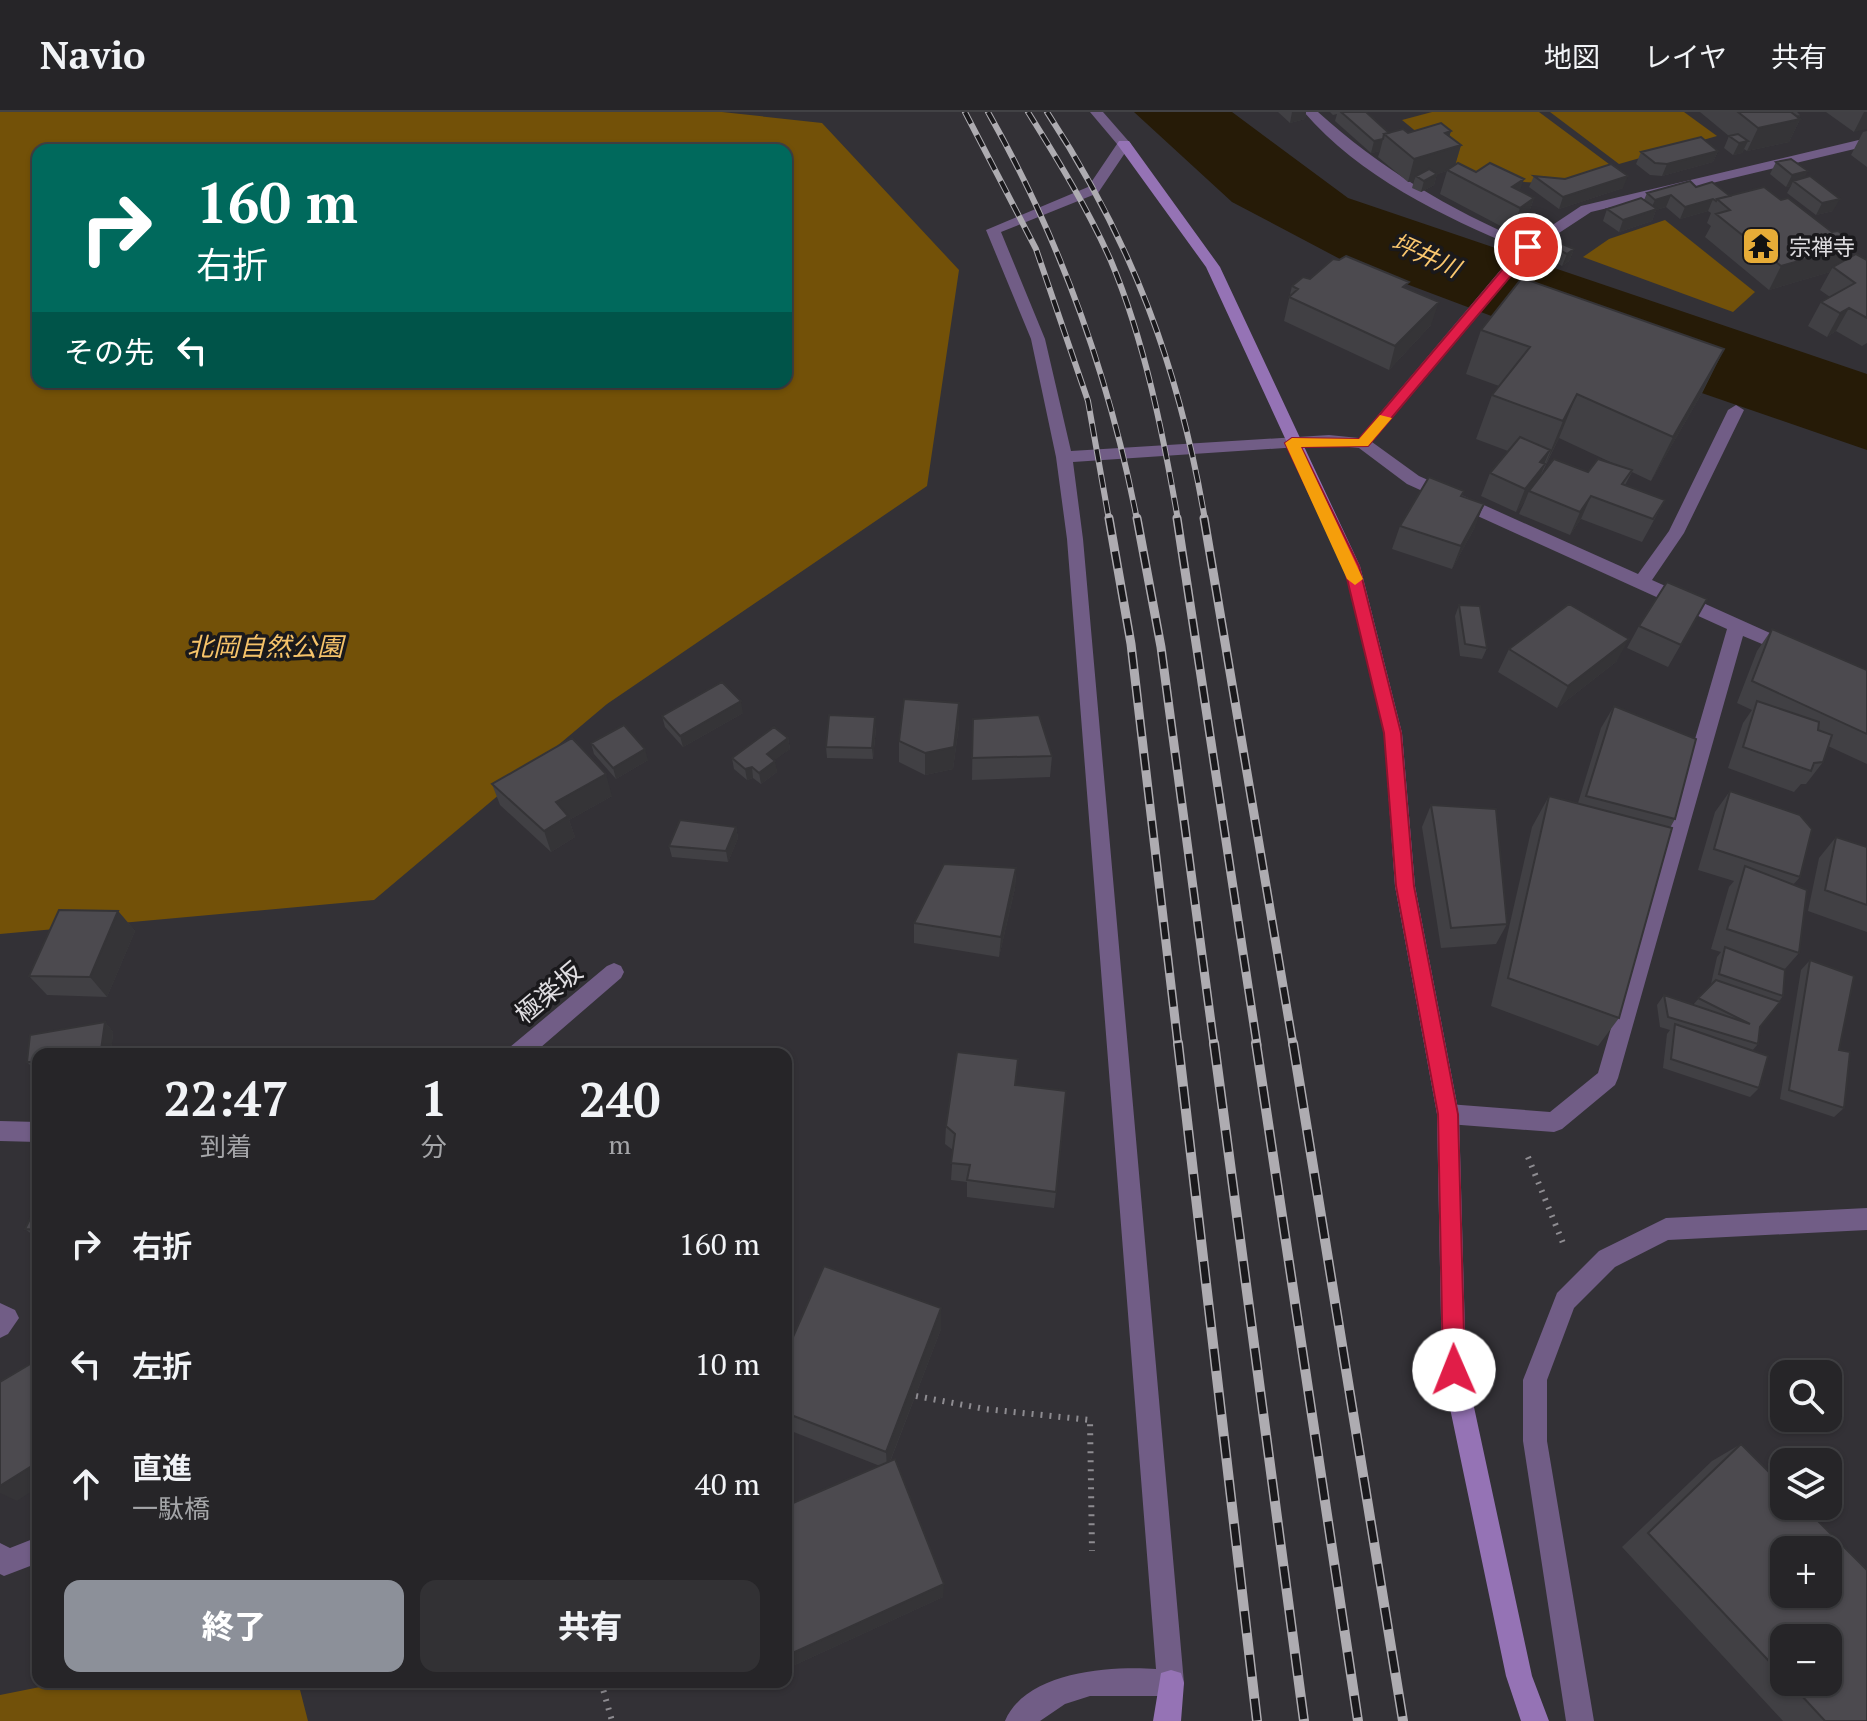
<!DOCTYPE html>
<html lang="ja">
<meta charset="utf-8">
<style>
:root{--surface:#262528;--page:#323134;--text:#f1f3f6;--muted:#a4a5a8;--line:#424245;--accent:#8c9099}
body{margin:0;font-family:"PT Serif","Noto Sans JP",serif;background:var(--page);color:var(--text);height:100vh;display:flex;flex-direction:column;font-size:30px;white-space:nowrap}
*{box-sizing:border-box;margin:0}
p{font-size:26px;color:var(--muted)}
.icon{flex:none;width:44px;height:44px;fill:none;stroke:currentColor;stroke-width:2;stroke-linecap:round;stroke-linejoin:round}
.map{position:relative;flex:1;overflow:hidden}
.details{position:absolute;left:32px;top:936px;width:760px;height:640px;display:flex;flex-direction:column;background:var(--surface);border-radius:16px;box-shadow:0 2px 6px #0004,0 0 0 2px var(--line)}
.details>*{flex:none}
.guide{position:absolute;left:32px;top:32px;width:760px;height:244px;border-radius:16px;box-shadow:0 2px 6px #0004,0 0 0 2px var(--line);background:#00695c;color:#fff;overflow:hidden}
.buttons{position:absolute;left:1770px;top:1248px;display:grid;gap:16px}
.buttons a{display:grid;place-items:center;width:72px;height:72px;border-radius:16px;background:var(--surface);box-shadow:0 2px 6px #0004,0 0 0 2px var(--line);font-size:40px}
.pin{position:absolute;display:grid;place-items:center;width:68px;height:68px;color:#fff;margin:-34px;border:4px solid #fff;border-radius:50%;box-shadow:0 2px 8px #0007}
.me{position:absolute;width:88px;margin:-44px;rotate:359deg;stroke-linejoin:round;filter:drop-shadow(0 0 6px #0008)}
.turn{display:flex;align-items:center;gap:28px;height:168px;padding:0 32px;font-size:36px}
.turn .icon{width:104px;height:104px;stroke-width:2.5}
.turn b{display:block;font-size:56px;line-height:68px}
.then{display:flex;align-items:center;height:76px;padding:0 32px;background:#0003;gap:16px;font-size:30px}
.eta{display:flex;justify-content:space-evenly;align-items:center;height:136px;text-align:center}
.eta b{font-size:48px;font-weight:800;line-height:56px}
.cta{display:flex;gap:16px;margin-top:auto;padding:16px 32px}
.cta a{flex:1;height:92px;border-radius:16px;background:var(--accent);color:#fff;font-size:32px;font-weight:800;line-height:92px;text-align:center}
.cta a+a{background:var(--page);color:var(--text)}
ul{padding:0;list-style:none}
li{display:flex;align-items:center;gap:24px;height:120px;padding:0 32px}
li div{flex:1}
li b{display:block;font-size:30px}
li em{font-style:normal}
header{display:flex;align-items:center;gap:48px;box-sizing:border-box;height:112px;padding:0 40px;background:var(--surface);border-bottom:2px solid var(--line)}
header strong{font-size:38px}
nav{display:flex;gap:44px;margin-inline-start:auto;font-size:28px}
.map>svg:first-child{display:block}
.green{fill:#72510a}
.forest{fill:#735108;fill-rule:evenodd}
.water{fill:#261b07}
.lines{fill:none;stroke-linecap:round;stroke-linejoin:round}
.path{stroke:#8e8c91;stroke-width:6;stroke-dasharray:2 7;stroke-linecap:butt}
.street{fill:#715d86;fill-rule:evenodd}
.secondary{fill:#9573b5;fill-rule:evenodd}
.rail-far2-casing{stroke:#aeacb1;stroke-width:6}
.rail-far1-casing{stroke:#aeacb1;stroke-width:9}
.rail-casing{stroke:#aeacb1;stroke-width:10}
.rail-far2{stroke:#1a191c;stroke-width:4;stroke-dasharray:13;stroke-linecap:butt}
.rail-far1{stroke:#1a191c;stroke-width:6;stroke-dasharray:17;stroke-linecap:butt}
.rail{stroke:#1a191c;stroke-width:7;stroke-dasharray:22;stroke-linecap:butt}
.wall{fill:#414044;fill-rule:evenodd}
.shaded-wall{fill:#353437}
.building{fill:#4c4a4f;stroke:#353437;stroke-width:2;fill-rule:evenodd}
.route{fill:#e11d48;stroke:#92132f;stroke-width:2}
.slow{fill:#f59e0b}
.labels{text-anchor:middle;dominant-baseline:central;stroke-width:7;stroke-linejoin:round;paint-order:stroke}
.far-poi-label{font-size:22px;fill:#e0dee2;stroke:#1a191c;text-anchor:start}
.far-water-label{font-size:24px;font-style:italic;fill:#fac76e;stroke:#1a191c}
.park-label{font-size:26px;font-style:italic;fill:#f6c36a;stroke:#1a191c}
.street-label{font-size:26px;fill:#e0dee2;stroke:#1a191c}
</style>
<header>
<strong>Navio</strong>
<nav><a>地図</a><a>レイヤ</a><a>共有</a></nav>
</header>
<div class="map">
<svg width="1867" height="1609" viewBox="0 0 1867 1609">
<rect width="100%" height="100%" fill="#333136"/>
<path class="green" d="M1432,0H1539L1613,55L1558,72L1474,67L1402,8Z
M1550,0H1684L1717,24L1619,52Z
M1665,108L1755,180L1733,200L1583,145L1609,127Z
M65,1570H298L308,1609H0V1583Z"/>
<path class="forest" d="M0,0H722L822,11L959,158L927,374L607,592L374,788L0,822ZM38,38H786V270H38Z"/>
<path class="water" d="M1134,0H1232L1348,86L1867,262V338L1638,259L1340,147L1232,90Z"/>
<g class="lines">
<path class="path" d="M1528,1045L1565,1136
M916,1284L985,1297L1090,1308L1092,1439
M601,1570L612,1609"/>
<path class="street" d="M1090,0H1103L1131,32L1098,81L1001,120L1045,227L1071,339L1329,323L1359,326L1519,136C1443,105 1359,64 1304,0H1318C1380,56 1449,98 1527,130L1581,94L1867,26V34L1591,100L1533,138L1372,330L1419,364L1638,462L1669,419L1728,298L1736,293L1744,298L1684,421L1652,468L1797,533L1800,538L1791,544L1743,524L1618,966L1615,973L1562,1017L1554,1020L1448,1012L1440,1009L1437,1002L1440,995L1448,992L1550,1000L1598,961L1727,517L1407,372L1359,336L1329,333L1073,350L1083,427L1184,1571L1181,1581L1171,1584H1090L1065,1592L1040,1609H1005C1026,1559 1111,1554 1156,1557L1067,427L1056,345L1031,227L986,118L1088,75L1117,32Z
M614,851L621,854L624,860L621,866L533,942H507L510,935L607,854Z
M0,1009L38,1010V1030L0,1029Z
M1867,1096V1118L1668,1128L1615,1155L1574,1196L1547,1268V1329L1594,1609H1566L1523,1329V1268L1557,1181L1599,1139L1666,1106Z
M0,1191L15,1198L19,1206L8,1222L0,1226Z
M38,1425V1451L4,1464L0,1462V1431L10,1436Z"/>
<path class="secondary" d="M1119,29H1129L1220,155L1360,454L1402,621L1415,774L1459,1002L1466,1258L1532,1564L1549,1609H1521L1506,1564L1442,1258L1437,1002L1395,774L1384,621L1344,454L1206,155L1117,32Z
M1171,1558L1181,1561L1184,1571L1181,1609H1153L1161,1561Z"/>
<defs>
<path id="rail-far2" d="M965,0L1036,137L1088,289L1109,408
M988,0C1061,129 1109,263 1137,408
M1028,0C1058,48 1088,97 1111,149C1145,230 1163,322 1178,408
M1047,0C1132,130 1179,255 1205,408"/>
<path id="rail-far1" d="M1109,406L1131,532L1178,933
M1137,406L1161,535L1214,933
M1177,406L1257,933
M1204,406L1293,933"/>
<path id="rail" d="M1178,931L1257,1609
M1214,931L1304,1609
M1256,931L1358,1609
M1293,931L1403,1609"/>
</defs>
<use href="#rail-far2" class="rail-far2-casing"/>
<use href="#rail-far1" class="rail-far1-casing"/>
<use href="#rail" class="rail-casing"/>
<use href="#rail-far2" class="rail-far2"/>
<use href="#rail-far1" class="rail-far1"/>
<use href="#rail" class="rail"/>
</g>
<path class="wall" d="M1278,0H1306L1305,7L1290,11Z
M1330,0H1366L1389,21L1451,19L1449,24L1461,33L1455,53L1534,86L1526,109L1512,120L1440,82L1447,59L1437,62L1434,73L1421,80L1412,76L1414,69L1408,70L1378,45L1380,39L1371,41L1335,9L1337,2L1333,3Z
M1700,0H1797L1800,3L1799,6L1800,7L1789,30L1747,39L1744,37L1742,41L1733,43L1724,36L1729,24Z
M1826,0H1867L1854,20Z
M1867,19V55L1851,43L1863,20Z
M1718,39L1713,50L1662,64L1650,63L1636,52L1641,40Z
M1776,50L1804,66L1833,99L1816,103L1787,81L1791,74L1786,75L1770,62Z
M1534,64L1623,76L1559,97L1529,75Z
M1696,75L1730,84L1781,88L1832,120L1856,133L1849,146L1867,148V231L1862,234L1836,219L1827,225L1808,214L1821,190L1830,185L1820,178L1830,160L1769,178L1705,125L1711,114L1707,111L1711,101L1708,99L1680,107L1666,95L1656,98L1652,109L1619,120L1603,109L1607,97L1644,88L1647,81Z
M1551,134L1574,137L1569,149L1562,154L1547,146Z
M1310,167L1407,177L1431,213L1389,258L1284,209L1292,174Z
M1481,218L1724,237L1702,281L1651,369L1632,360L1625,373L1665,388L1642,430L1581,407L1570,423L1519,402L1525,389L1516,400L1481,384L1490,361L1508,339L1476,327L1492,283L1499,274L1466,262ZM1559,326L1621,355L1588,360L1540,365Z
M1464,379L1462,384L1475,415L1452,457L1392,437L1400,414Z
M1707,487L1668,555L1627,536L1639,514Z
M1459,493L1487,536L1482,547L1460,544L1455,504Z
M1772,517L1867,558V652L1828,634L1823,650L1806,672H1801L1794,680L1728,656L1743,611L1752,598L1737,591L1757,539Z
M1509,537L1617,549L1557,596L1498,560Z
M1614,594L1675,707L1670,716L1619,906L1598,934L1491,894L1532,715L1549,684L1578,691L1601,616Z
M743,601L683,635L665,615L662,604Z
M973,607L1052,644L1050,665L972,668Z
M959,613L953,657L925,663L899,650V629Z
M876,616L873,647L827,646L826,635Z
M788,626L790,637L774,648L777,660L761,672L753,666L747,668L734,657L732,646Z
M591,631L648,648L616,667L594,642Z
M492,672L612,684L569,708L575,725L551,740L500,693Z
M1730,679L1800,765L1793,773L1799,841L1784,858L1783,884L1760,915L1758,932L1752,939L1759,976L1750,985L1663,956L1667,922L1670,918L1660,915L1657,893L1664,883L1693,893L1711,872L1717,845L1721,840L1711,837L1729,775L1734,769L1698,758L1715,700Z
M1431,693L1507,812L1496,832L1441,836L1422,715Z
M736,715L738,726L728,750L672,745L669,734Z
M1836,725L1867,735V820L1808,799L1819,746Z
M1016,756L1015,776L999,845L914,831V811Z
M118,799L135,819L107,885L47,883L29,864Z
M1810,848L1839,938L1844,996L1834,1005L1780,987L1801,858Z
M105,910L113,920L111,942H38V970L34,966L35,958L27,950L30,923Z
M1015,973L1056,1080L1054,1096L967,1085V1070L951,1068L953,1038L945,1032L946,1014Z
M38,1091V1127L25,1117Z
M941,1217L890,1350L943,1485L786,1557V1394L880,1354L786,1317V1241Z
M1741,1332L1867,1609H1783L1622,1435L1712,1349ZM1784,1526L1828,1570H1784Z"/>
<path class="shaded-wall" d="M1292,0H1306L1305,7L1290,11Z
M1864,0H1867V17L1854,20Z
M1800,3L1798,8L1800,7L1789,30L1747,39L1758,16L1785,6Z
M1451,19L1445,38L1461,33L1454,57L1437,62L1434,73L1421,80L1424,69L1416,64L1414,69L1408,70L1414,47L1445,21Z
M1383,27L1380,39L1371,41L1374,29Z
M1748,29L1742,41L1733,43L1739,31Z
M1718,39L1713,50L1662,64L1667,52Z
M1808,59L1802,71L1793,69L1791,74L1786,75L1792,63Z
M1628,64L1623,76L1559,97L1563,85Z
M1524,67L1516,90L1512,75Z
M1671,83L1666,95L1656,98L1652,109L1619,120L1623,108L1650,99L1655,88Z
M1534,86L1526,109L1512,120L1520,96Z
M1713,87L1708,99L1680,107L1685,95Z
M1840,87L1833,99L1816,103L1822,91Z
M1856,133L1843,157L1833,155L1830,160L1769,178L1781,154Z
M1574,137L1569,149L1562,154L1567,142Z
M1439,190L1431,213L1389,258L1395,234Z
M1849,196L1836,219L1827,225L1840,201Z
M1724,237L1702,281L1651,369L1673,325Z
M1577,282L1559,326L1545,353L1563,309Z
M1550,338L1542,357L1545,352L1536,375L1529,379L1525,389L1516,400L1525,377L1540,350Z
M1591,384L1581,407L1570,423L1580,400Z
M1484,392L1475,415L1452,457L1461,434Z
M1629,527L1617,549L1557,596L1568,574Z
M741,589L743,601L683,635L680,624Z
M959,591V613L953,657L925,663V641Z
M875,605L876,616L873,647L872,636Z
M788,626L790,637L768,653L767,642Z
M645,637L648,648L616,667L613,656Z
M775,649L777,660L761,672L759,661Z
M752,655L753,666L747,668L745,657Z
M606,662L612,684L569,708L575,725L551,740L544,719L556,690Z
M736,715L738,726L728,750L726,739Z
M1016,756L1015,776L999,845L1001,825Z
M118,799L135,819L107,885L90,865Z
M105,910L113,920L111,942H84Z
M941,1196V1217L887,1357L886,1340Z
M38,1350V1375L17,1389L0,1381V1374Z
M944,1472L943,1485L786,1557V1544Z"/>
<path class="building" d="M1341,0H1366L1389,21L1384,22L1383,27L1374,29Z
M1738,0H1791L1800,7L1758,16Z
M1441,11L1451,19L1445,21L1461,33L1414,47L1384,22L1403,17L1408,21Z
M1738,22L1748,29L1739,31L1729,24Z
M1701,25L1718,39L1667,52L1655,51L1641,40Z
M1791,47L1808,59L1792,63L1776,50Z
M1458,51L1476,60L1490,51L1524,67L1512,75L1534,86L1520,96L1447,58Z
M1611,52L1628,64L1563,85L1534,64L1565,67Z
M1429,57L1437,62L1424,69L1416,64Z
M1810,64L1840,87L1822,91L1793,69Z
M1690,69L1696,75L1712,70L1730,84L1717,87L1716,89L1713,87L1685,95L1671,83L1655,88L1647,81Z
M1764,75L1781,88L1788,86L1832,120L1838,119L1856,133L1781,154L1716,102L1730,98L1717,87Z
M1641,86L1657,97L1623,108L1607,97Z
M1558,130L1574,137L1567,142L1551,134Z
M1856,142L1867,148V206L1849,196L1840,201L1821,190L1855,171L1833,155Z
M1346,144L1409,170L1403,175L1439,190L1395,234L1289,185L1298,177L1292,174L1303,165L1310,167L1333,147L1339,148Z
M1522,166L1724,237L1673,325L1577,282L1563,309L1492,283L1530,235L1481,218Z
M1520,325L1550,338L1540,350L1545,352L1525,377L1490,361Z
M1554,347L1588,360L1598,347L1632,358L1622,372L1665,388L1653,407L1591,384L1580,400L1529,379Z
M1429,365L1464,379L1461,384L1484,392L1461,434L1400,414Z
M1667,470L1707,487L1681,533L1639,514Z
M1569,492L1629,527L1568,574L1509,537Z
M1459,493L1480,494L1487,536L1465,532Z
M1772,517L1867,558V622L1752,569Z
M722,570L741,589L680,624L662,604Z
M904,587L959,591L954,635L925,641L899,629Z
M1757,589L1819,610L1818,618L1832,623L1823,650L1814,651L1811,659L1743,635Z
M1614,594L1696,627L1675,707L1586,684Z
M829,603L875,605L872,636L826,635Z
M1039,603L1052,644L972,646L973,607Z
M624,613L645,637L613,656L591,631Z
M774,615L788,626L767,642L775,649L759,661L752,655L745,657L732,646Z
M572,626L606,662L556,690L568,704L544,719L492,672Z
M1730,679L1800,703L1812,717L1800,765L1714,737Z
M1549,684L1672,716L1619,906L1508,866Z
M1431,693L1496,697L1507,812L1451,816Z
M680,708L736,715L726,739L669,734Z
M1836,725L1867,735V793L1825,778Z
M944,752L1016,756L1001,825L914,811Z
M1745,754L1807,778L1799,841L1727,817Z
M59,798L118,799L90,865L29,864Z
M1725,835L1785,858L1783,884L1719,862Z
M1810,848L1854,864L1839,938L1850,940L1844,996L1789,978Z
M1716,868L1780,890L1760,915L1758,932L1668,905L1664,883L1750,912L1698,886Z
M105,910L101,938L84,942H38V966H34L37,950H27L30,923Z
M1675,912L1768,944L1759,976L1671,947Z
M957,940L1018,947L1015,973L1066,979L1056,1080L967,1068L970,1053L951,1051L955,1022L946,1014Z
M38,1091V1118L25,1117Z
M824,1154L941,1196L886,1340L786,1301V1241Z
M37,1248L38,1250V1350L0,1374V1270Z
M1741,1332L1784,1375V1394H1803L1867,1458V1609H1825L1789,1570H1828V1526H1784V1565L1648,1421ZM1784,1438H1828V1482H1784Z
M895,1347L944,1472L786,1544V1394Z"/>
<path class="route" d="M1524,132L1535,135L1368,334L1301,335L1359,454L1401,621L1414,774L1458,1002L1465,1258L1462,1266L1454,1269L1446,1266L1443,1258L1438,1002L1396,774L1384,621L1344,454L1285,331L1292,326L1359,327Z"/>
<path class="slow" d="M1380,303L1392,306L1368,334L1301,335L1363,467L1355,473L1347,467L1285,331L1292,326L1359,327Z"/>
<defs>
<symbol id="temple-square" viewBox="-11 -11 22 22"><rect x="-9" y="-9" width="18" height="18" rx="4" fill="#e7ac37" stroke="#1a191c"/><path d="M0-6L5-2H3V0L6.5 2.5H4V6H1.5V3h-3V6H-4V2.5H-6.5L-3 0V-2H-5Z" fill="#111"/></symbol>
</defs>
<g fill-rule="evenodd">
<use href="#temple-square" x="1739" y="112" width="44" height="44"/>
</g>
<g class="labels">
<g class="far-poi-label">
<text x="1789" y="134">宗禅寺</text>
</g>
<g class="far-water-label">
<text transform="translate(1426 143) rotate(24)">坪井川</text>
</g>
<g class="park-label">
<text x="265" y="534">北岡自然公園</text>
</g>
<g class="street-label">
<text transform="translate(548 880) rotate(-40)">極楽坂</text>
</g>
</g>
</svg>
<div class="buttons">
<a><svg class="icon" aria-label="search" viewBox="0 0 24 24"><circle cx="10" cy="10" r="6"/><path d="M15 15l6 6"/></svg></a>
<a><svg class="icon" aria-label="layers" viewBox="0 0 24 24"><path d="M12 4l9 5-9 5-9-5zM3 14l9 5 9-5"/></svg></a>
<a>+</a>
<a>−</a>
</div>
<div class="pin" style="left:1528px;top:135px;background:#d93025"><svg class="icon" aria-label="arrive" viewBox="0 0 24 24"><path d="M6 21V4h12l-3 4 3 4H6"/></svg></div>
<svg class="me" style="left:1454px;top:1258px" viewBox="-20 -20 40 40"><circle r="19" fill="#fff"/><path d="M0-13L10 11 0 6-10 11z" fill="#e11d48"/></svg>
<div class="guide">
<div class="turn"><svg class="icon" aria-label="right" viewBox="0 0 24 24"><path d="M7 20v-9h11M14 6l5 5-5 5"/></svg><div><b>160 m</b>右折</div></div>
<div class="then">その先<svg class="icon" aria-label="left" viewBox="0 0 24 24"><path d="M17 20v-9H6M10 6l-5 5 5 5"/></svg></div>
</div>
<section class="details">
<div class="eta">
<div><b>22:47</b><p>到着</p></div>
<div><b>1</b><p>分</p></div>
<div><b>240</b><p>m</p></div>
</div>
<ul>
<li><svg class="icon" aria-label="right" viewBox="0 0 24 24"><path d="M7 20v-9h11M14 6l5 5-5 5"/></svg><div><b>右折</b></div><em>160 m</em></li>
<li><svg class="icon" aria-label="left" viewBox="0 0 24 24"><path d="M17 20v-9H6M10 6l-5 5 5 5"/></svg><div><b>左折</b></div><em>10 m</em></li>
<li><svg class="icon" aria-label="ahead" viewBox="0 0 24 24"><path d="M12 20V5M6 11l6-6 6 6"/></svg><div><b>直進</b><p>一駄橋</p></div><em>40 m</em></li>
</ul>
<div class="cta"><a>終了</a><a>共有</a></div>
</section>
</div>
